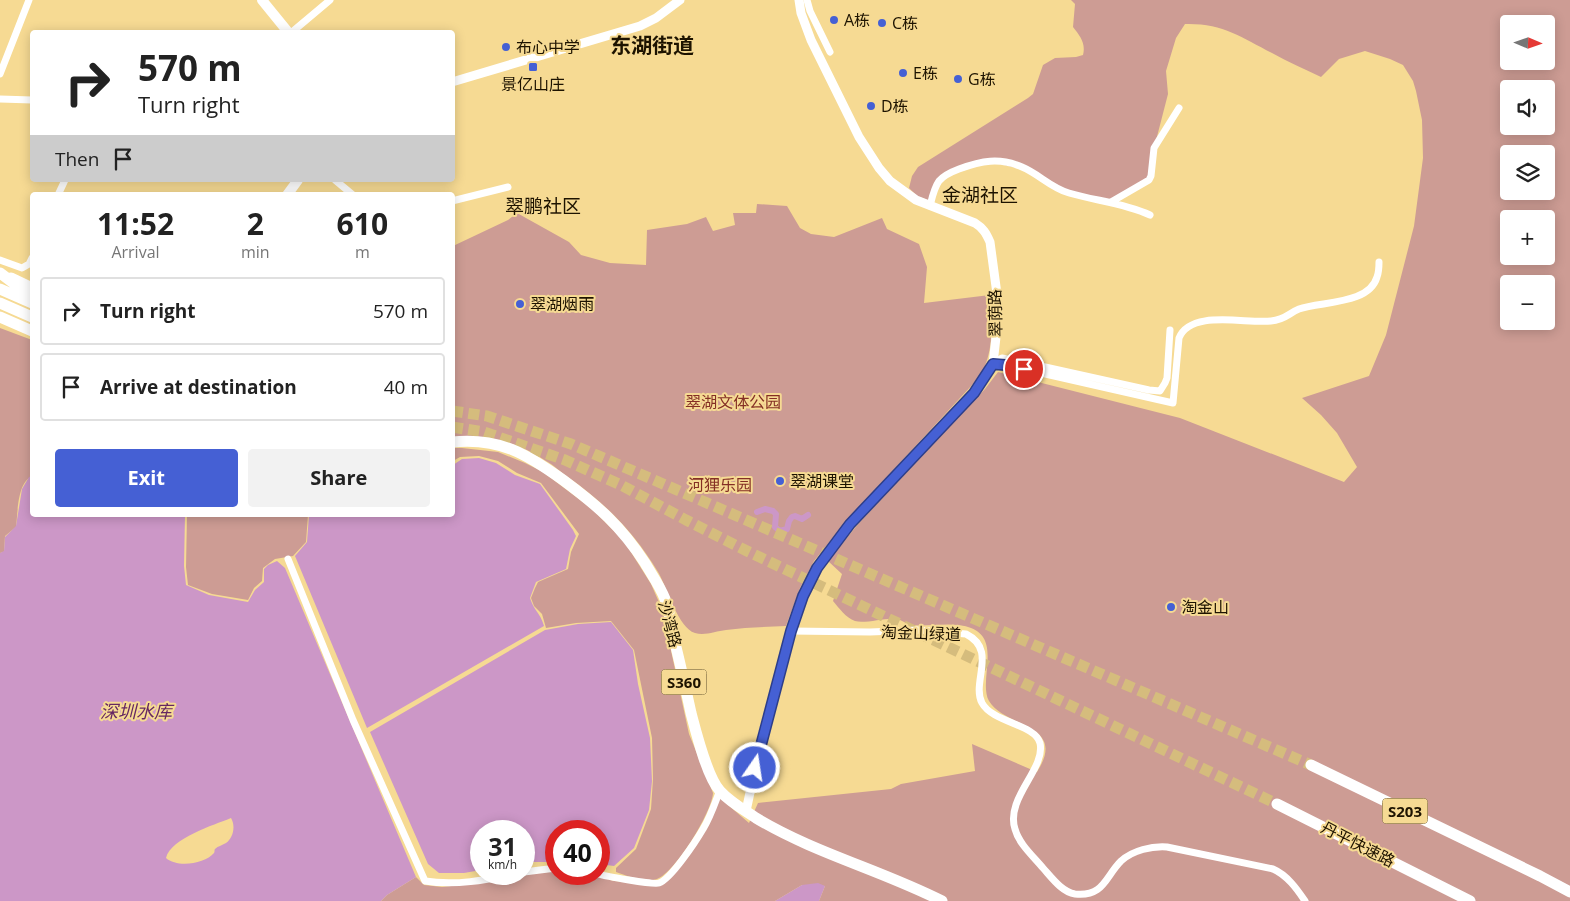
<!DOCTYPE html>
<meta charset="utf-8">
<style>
:root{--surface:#fff;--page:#f2f2f2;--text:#222;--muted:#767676;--line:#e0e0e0;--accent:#4560d4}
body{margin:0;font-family:"Open Sans","Noto Sans SC",sans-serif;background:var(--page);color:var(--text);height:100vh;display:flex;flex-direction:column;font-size:19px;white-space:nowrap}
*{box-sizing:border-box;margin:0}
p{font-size:16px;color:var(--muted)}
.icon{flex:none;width:28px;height:28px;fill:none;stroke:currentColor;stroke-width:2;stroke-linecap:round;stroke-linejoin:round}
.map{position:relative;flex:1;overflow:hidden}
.details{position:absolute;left:30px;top:192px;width:425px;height:325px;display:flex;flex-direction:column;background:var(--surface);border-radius:5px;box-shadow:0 2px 12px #0003}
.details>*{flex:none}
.hud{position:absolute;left:30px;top:30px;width:425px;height:152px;border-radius:5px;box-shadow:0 2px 12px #0003;background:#fff;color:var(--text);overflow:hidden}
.needle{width:32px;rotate:92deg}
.fabs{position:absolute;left:1500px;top:15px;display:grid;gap:10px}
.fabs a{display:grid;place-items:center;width:55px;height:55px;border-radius:5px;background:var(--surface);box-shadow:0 2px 12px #0003;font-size:25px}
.speed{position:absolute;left:470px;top:820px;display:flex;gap:10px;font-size:25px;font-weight:700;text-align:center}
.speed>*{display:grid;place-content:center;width:65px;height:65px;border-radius:50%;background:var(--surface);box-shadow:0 2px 12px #0003;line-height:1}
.speed small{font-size:12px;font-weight:400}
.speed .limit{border:8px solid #d22;background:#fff;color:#111}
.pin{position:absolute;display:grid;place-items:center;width:42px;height:42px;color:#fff;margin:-21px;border:2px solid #fff;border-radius:50%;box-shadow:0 1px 5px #0007}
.me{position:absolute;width:55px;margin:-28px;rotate:13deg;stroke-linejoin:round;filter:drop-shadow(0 0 4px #0008)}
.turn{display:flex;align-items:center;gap:18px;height:105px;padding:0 25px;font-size:22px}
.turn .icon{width:65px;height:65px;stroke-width:2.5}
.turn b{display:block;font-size:35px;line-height:42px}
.then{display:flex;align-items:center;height:48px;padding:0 25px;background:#0003;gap:10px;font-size:19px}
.eta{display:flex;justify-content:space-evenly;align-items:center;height:85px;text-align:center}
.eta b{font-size:30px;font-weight:700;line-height:35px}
.action{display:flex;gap:10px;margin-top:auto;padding:10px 25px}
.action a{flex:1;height:58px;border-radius:5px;background:var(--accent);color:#fff;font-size:20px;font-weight:700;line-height:58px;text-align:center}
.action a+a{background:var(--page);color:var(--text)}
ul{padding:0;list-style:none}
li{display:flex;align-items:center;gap:15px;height:68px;margin:0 10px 8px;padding:0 15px;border:2px solid var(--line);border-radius:5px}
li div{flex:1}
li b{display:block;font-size:19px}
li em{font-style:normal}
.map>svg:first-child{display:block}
.green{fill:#cd9c94;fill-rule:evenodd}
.water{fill:#cc97c7;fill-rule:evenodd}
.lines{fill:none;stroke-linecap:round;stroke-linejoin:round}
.canal{stroke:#cc97c7;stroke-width:6}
.trunk-tunnel{stroke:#d5bc7d;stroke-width:11;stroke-dasharray:11 5.5;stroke-linecap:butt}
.minor{stroke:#fff;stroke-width:7}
.tertiary{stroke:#fff;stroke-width:9}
.secondary{stroke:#fff;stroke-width:10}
.primary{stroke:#fff;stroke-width:11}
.trunk{stroke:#fff;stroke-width:11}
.route-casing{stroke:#2d3e8a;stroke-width:12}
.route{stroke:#4560d4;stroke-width:9}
.poi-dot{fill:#4560d4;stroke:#f6da93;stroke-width:2}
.labels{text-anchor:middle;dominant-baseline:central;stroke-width:4;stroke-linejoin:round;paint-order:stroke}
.shield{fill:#f6da93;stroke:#5e4f2c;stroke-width:1}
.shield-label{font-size:15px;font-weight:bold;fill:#1d1300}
.poi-label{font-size:16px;fill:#1d1300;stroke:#f6da93;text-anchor:start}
.street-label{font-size:16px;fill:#1d1300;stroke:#f6da93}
.park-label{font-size:16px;fill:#842f25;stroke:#f6da93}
.water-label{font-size:18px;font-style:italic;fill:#652762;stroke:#f6da93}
.quarter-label{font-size:19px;fill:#1d1300;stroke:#f6da93}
.district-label{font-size:21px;font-weight:bold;fill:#1d1300;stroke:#f6da93}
</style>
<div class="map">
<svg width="1570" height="901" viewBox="0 0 1570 901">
<rect width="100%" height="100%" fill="#f6da93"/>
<path class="green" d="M1071,0H1570V901H819L825,886L802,885L775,901H381L387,895L416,877L424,885L442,887L498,881L531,874L556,871V874H588L614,881L660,885L675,873L720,798L749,823L758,803L891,789L901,784L975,771L972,744L1037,772C1068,723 1006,729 989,701C978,681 1002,640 971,628C954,621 929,627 911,625C906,624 902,620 897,619C886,617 865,624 855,621C846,618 839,608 833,601L842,574L828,561L859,523L985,389L998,372L1180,418L1344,482L1357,467L1337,433L1321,415L1302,398L1369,376L1386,335L1414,226L1423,158L1422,120L1416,91L1413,81L1403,65L1390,59L1365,51L1339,59L1321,77C1305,69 1288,62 1272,53C1241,37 1222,23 1185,24L1176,38L1166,71L1168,94L1152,156L1151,176L1111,202L1068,193L1030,171L988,161L944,176L930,201L917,196L909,188L912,176L918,167L1028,98L1033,94L1043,65L1055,58L1076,57L1083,55C1086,43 1080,36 1073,27L1075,4ZM1509,24H1546V61H1509ZM1509,89H1546V126H1509ZM1509,154H1546V191H1509ZM1509,219H1546V256H1509ZM1509,284H1546V321H1509Z
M757,204L787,206L800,228L811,234L834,237L882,218L887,229L919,244L927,267L924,303L990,295C991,317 994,342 986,363C982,376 969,388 960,398L847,520L814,561L800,588L786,626C766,627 746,627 726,630C716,631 705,636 695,633C678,628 667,587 658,572C634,532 606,504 568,477C560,472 554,465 546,461C518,442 486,434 453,437V246L508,220L517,213L569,242L581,255L610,263L646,265L647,230L687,224L706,217L713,231L735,225L733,213H756Z
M0,328L32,340V476C17,483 18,512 16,527L5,536L4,552L0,553Z
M453,448H462L498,452L525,463L543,472L592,509L624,541L651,584L662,609L689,734L713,793C712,812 675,873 657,879C645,883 627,876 616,872V868L636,849L651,809L653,779L652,738L634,650L611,621L576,623L546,628L542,614L534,606L531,598L535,588L538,582L568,569L571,552L579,534L541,483L517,473L498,461L479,456L460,457L453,461Z
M187,515H308L306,542L293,556L275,559L263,568L262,581L254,588L248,600L212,594L188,585L186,567Z"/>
<path class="water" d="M479,458L496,463L515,475L540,484L573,530L576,536L570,549L566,569L536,582L530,598C534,611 540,612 544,626L367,728L295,556L307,542L309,515H452L453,465L462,459Z
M32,476V515H185L184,566L186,585L209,595L248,602L255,590L264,582V569L268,565L277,561L285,568L416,877L387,895L381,901H0V553L4,551L5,537L16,526L22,489L29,477ZM231,818C236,826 233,838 226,843C223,845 218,846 215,849C214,850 215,851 214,853C205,864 177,868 166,858C171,838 214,825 231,818Z
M611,622L633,650L638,684L650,738L652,781L649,810L634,848L614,866L599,864V831H556V862H524V831H481V870L464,873H439L428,864L370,732L545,630L578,624Z
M818,883L825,886L819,901H775L802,885Z"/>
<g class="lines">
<path class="canal" d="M757,512L765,509L773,511L776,514L775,527L780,531L787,529L789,521L792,517L795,516L802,519L808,515"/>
<path class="trunk-tunnel" d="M452,411L487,416L571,444L1311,765
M452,427L484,432L565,460L621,485L686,520L749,552L1277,804"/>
<path class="minor" d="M807,0L810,11L830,52
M292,32L330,0
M0,74L29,0
M0,99L32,100
M335,180L353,195
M58,195L65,180
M452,201L508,187
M1111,202L1149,180L1151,176L1154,148L1179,108
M930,206C932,198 934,188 939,181C944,175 951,172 959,169C981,161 999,157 1022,167C1039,174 1051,188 1069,193C1096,201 1124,203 1150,215
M0,260L22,268L29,264L32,258
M993,364L1005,365L1173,403L1179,338C1191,309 1246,324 1271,321C1285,320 1289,313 1299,309C1321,301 1369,305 1377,277C1379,272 1379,267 1379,262
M993,364L1002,358L1018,361L1149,390L1160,391L1165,383L1167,378L1170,330
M288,559L353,720L425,881C455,886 486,880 516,874
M791,631L870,632L919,630L966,634C998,650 971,682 982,703C993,723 1035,724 1040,743C1046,769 1005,798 1015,829C1019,844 1033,856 1043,868C1052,878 1062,892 1075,894C1104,897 1105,877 1121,861C1133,850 1152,846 1167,847L1273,869C1287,875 1297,889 1305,901
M524,872L556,868
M598,874C605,876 653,885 659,883C671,879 696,841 703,829C710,818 715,803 720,790"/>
<path class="tertiary" d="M452,82L640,26L656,18L680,0
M746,811L763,733L791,631L803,596L817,568L850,524L974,393L993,364L997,328V294L990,242C986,233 983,228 975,223L916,200L890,181L879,168L859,137L811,40L801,13L799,0"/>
<path class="secondary" d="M262,0L288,32
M287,195L298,180"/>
<path class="primary" d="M11,278L32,288
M0,317L32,331
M452,442C499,437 527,454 563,480C598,506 621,526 645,563C652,575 660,586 665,599C670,613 672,628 675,643C681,667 686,690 691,713C696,732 707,777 720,791C730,802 744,810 756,818C814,853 881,870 942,901"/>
<path class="trunk" d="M0,273L32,297
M0,289L32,303
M0,303L32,317
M1311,765L1540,876L1570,892
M1277,804L1470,901"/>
</g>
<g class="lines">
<defs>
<path id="route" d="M755,768L791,631L803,596L817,568L850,524L974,393L993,364L1005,365L1024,369"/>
</defs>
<use href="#route" class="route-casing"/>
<use href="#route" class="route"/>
</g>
<g class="poi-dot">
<circle cx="834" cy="20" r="5"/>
<circle cx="882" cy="23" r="5"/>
<circle cx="506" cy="47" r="5"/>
<rect x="528" y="62" width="10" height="10" rx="2.5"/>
<circle cx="903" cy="73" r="5"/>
<circle cx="958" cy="79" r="5"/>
<circle cx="871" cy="106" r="5"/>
<circle cx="520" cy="304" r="5"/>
<circle cx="780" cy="481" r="5"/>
<circle cx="1171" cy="607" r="5"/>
</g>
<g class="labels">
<g class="shield">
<rect x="661.5" y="669.5" width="45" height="25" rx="4"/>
<rect x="1382.5" y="798.5" width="45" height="25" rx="4"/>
</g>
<g class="shield-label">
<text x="684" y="682">S360</text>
<text x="1405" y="811">S203</text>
</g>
<g class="poi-label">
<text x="844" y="20">A栋</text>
<text x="892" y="23">C栋</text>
<text x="516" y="47">布心中学</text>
<text x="913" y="73">E栋</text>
<text x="968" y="79">G栋</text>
<text x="533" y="84" text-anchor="middle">景亿山庄</text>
<text x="881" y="106">D栋</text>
<text x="530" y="304">翠湖烟雨</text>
<text x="790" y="481">翠湖课堂</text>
<text x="1181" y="607">淘金山</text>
</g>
<g class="street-label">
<text transform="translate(995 313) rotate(-91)">翠荫路</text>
<text transform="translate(670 624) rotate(75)">沙湾路</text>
<text transform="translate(921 633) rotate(2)">淘金山绿道</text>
<text transform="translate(1358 844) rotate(27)">丹平快速路</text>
</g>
<g class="park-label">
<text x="733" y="402">翠湖文体公园</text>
<text x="720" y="485">河狸乐园</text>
</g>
<g class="water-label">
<text x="136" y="711">深圳水库</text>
</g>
<g class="quarter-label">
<text x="980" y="195">金湖社区</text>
<text x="543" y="206">翠鹏社区</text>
</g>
<g class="district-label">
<text x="652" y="45">东湖街道</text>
</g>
</g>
</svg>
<div class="fabs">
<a><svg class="needle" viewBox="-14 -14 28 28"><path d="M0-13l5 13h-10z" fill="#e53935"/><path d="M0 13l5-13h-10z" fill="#767676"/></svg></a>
<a><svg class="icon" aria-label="sound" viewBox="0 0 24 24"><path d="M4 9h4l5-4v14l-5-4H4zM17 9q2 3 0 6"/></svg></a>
<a><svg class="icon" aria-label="layers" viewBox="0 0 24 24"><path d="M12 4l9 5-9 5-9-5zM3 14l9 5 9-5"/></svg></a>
<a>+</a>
<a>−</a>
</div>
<div class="speed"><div>31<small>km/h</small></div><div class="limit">40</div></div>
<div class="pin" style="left:1024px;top:369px;background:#d93025"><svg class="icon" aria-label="arrive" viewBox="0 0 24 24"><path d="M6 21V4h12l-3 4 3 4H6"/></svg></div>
<svg class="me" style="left:755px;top:768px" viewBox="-20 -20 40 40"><circle r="17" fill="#4560d4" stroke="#fff" stroke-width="3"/><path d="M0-11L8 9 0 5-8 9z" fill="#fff"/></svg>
<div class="hud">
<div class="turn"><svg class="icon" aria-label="right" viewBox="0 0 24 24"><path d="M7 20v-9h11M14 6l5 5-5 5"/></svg><div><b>570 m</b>Turn right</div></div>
<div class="then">Then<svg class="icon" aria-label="arrive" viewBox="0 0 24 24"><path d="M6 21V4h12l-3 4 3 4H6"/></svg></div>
</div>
<section class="details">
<div class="eta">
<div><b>11:52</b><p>Arrival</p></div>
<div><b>2</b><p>min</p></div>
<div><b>610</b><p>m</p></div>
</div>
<ul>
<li><svg class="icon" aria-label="right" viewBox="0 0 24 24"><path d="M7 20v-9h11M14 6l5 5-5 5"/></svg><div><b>Turn right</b></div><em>570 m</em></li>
<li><svg class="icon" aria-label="arrive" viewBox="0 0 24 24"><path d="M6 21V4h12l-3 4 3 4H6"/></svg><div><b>Arrive at destination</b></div><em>40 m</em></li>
</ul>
<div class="action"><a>Exit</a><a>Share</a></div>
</section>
</div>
